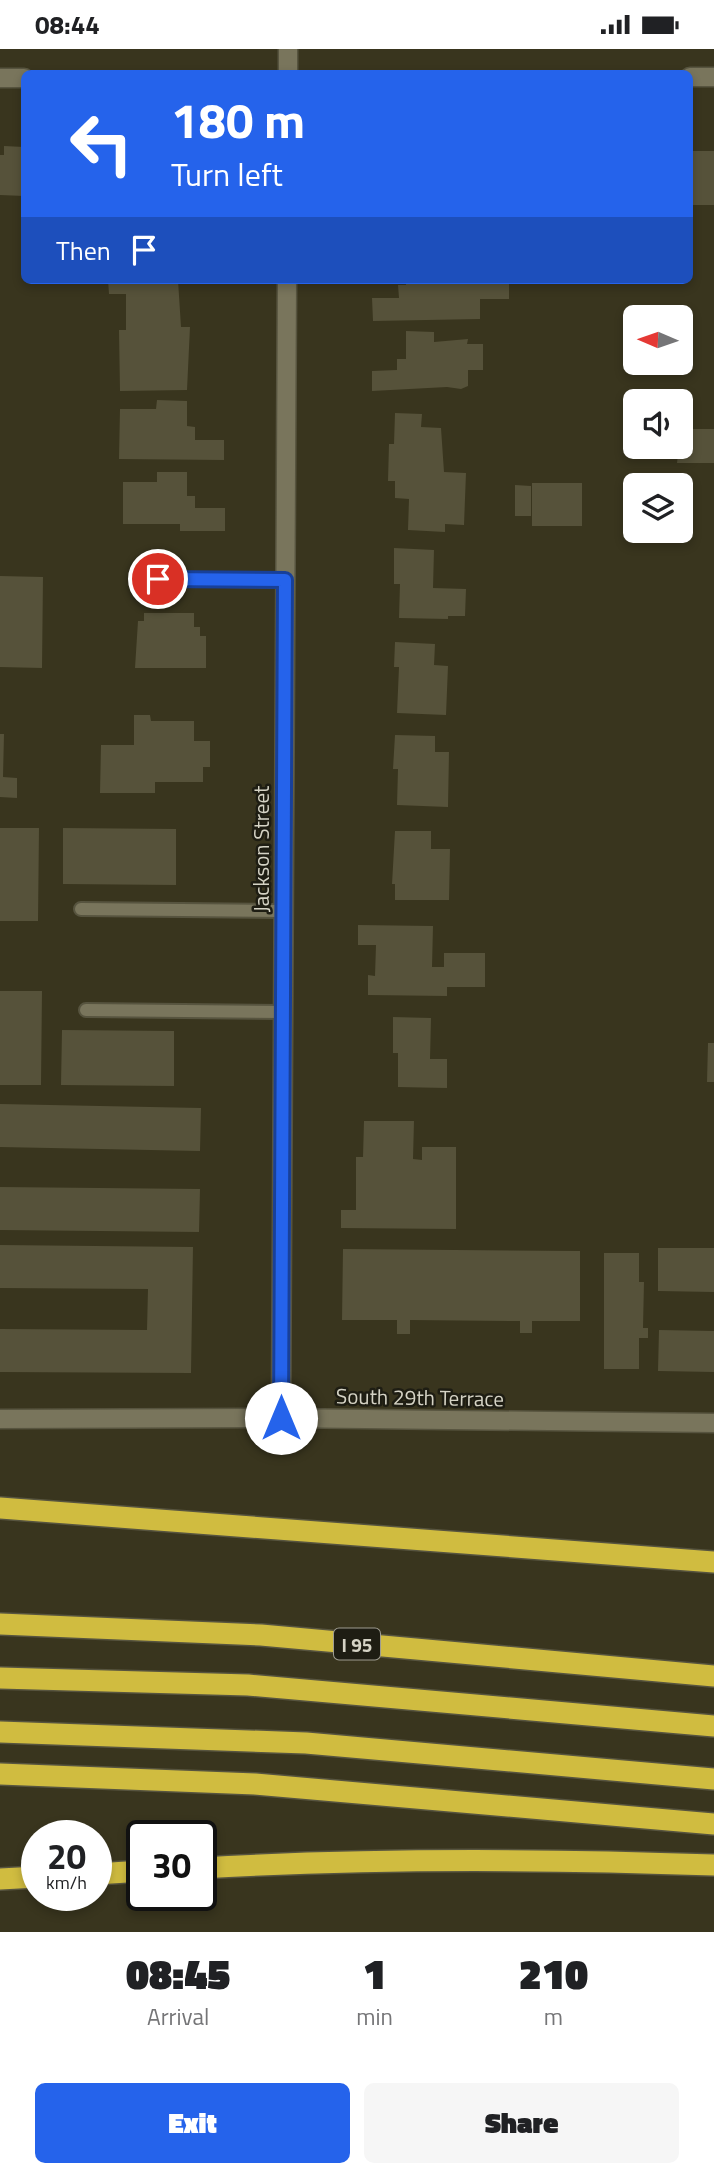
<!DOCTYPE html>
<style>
:root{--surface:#fff;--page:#f6f6f6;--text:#202124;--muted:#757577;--accent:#2563eb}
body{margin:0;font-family:"Titillium Web",sans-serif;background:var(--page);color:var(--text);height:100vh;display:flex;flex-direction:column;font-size:26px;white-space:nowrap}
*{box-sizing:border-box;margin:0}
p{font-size:23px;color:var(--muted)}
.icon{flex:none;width:38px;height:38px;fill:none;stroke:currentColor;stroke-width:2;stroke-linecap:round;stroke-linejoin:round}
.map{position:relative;height:1883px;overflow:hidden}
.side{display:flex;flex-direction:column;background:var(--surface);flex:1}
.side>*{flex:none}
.guide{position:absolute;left:21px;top:21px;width:672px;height:214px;border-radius:10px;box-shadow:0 4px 10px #0003;background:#2563eb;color:#fff;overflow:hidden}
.needle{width:46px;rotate:272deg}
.controls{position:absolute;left:623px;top:256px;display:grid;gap:14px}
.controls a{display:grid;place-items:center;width:70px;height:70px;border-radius:10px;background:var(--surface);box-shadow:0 4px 10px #0003;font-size:35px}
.speed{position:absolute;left:21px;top:1771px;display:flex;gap:14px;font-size:35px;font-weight:700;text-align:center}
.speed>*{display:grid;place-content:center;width:91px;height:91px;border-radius:50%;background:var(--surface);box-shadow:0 4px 10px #0003;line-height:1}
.speed small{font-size:18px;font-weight:400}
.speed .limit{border:4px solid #111;border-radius:10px;background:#fff;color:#111}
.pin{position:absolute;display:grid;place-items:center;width:60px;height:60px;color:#fff;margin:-30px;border:4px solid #fff;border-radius:50%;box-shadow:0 2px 7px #0007}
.me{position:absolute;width:77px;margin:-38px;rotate:0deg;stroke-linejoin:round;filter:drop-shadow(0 0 5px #0008)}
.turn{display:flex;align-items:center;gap:24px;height:147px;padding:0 35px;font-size:32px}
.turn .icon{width:91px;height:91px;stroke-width:2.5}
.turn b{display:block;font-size:49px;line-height:60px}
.then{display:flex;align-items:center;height:66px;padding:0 35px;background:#0003;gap:14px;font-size:26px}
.eta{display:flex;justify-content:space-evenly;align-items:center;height:119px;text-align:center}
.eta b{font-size:42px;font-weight:800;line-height:49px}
.action{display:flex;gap:14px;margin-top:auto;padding:14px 35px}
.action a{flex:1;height:80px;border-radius:10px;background:var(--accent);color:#fff;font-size:28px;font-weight:800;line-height:80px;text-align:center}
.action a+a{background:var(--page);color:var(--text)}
.status{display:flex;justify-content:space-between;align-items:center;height:49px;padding:0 35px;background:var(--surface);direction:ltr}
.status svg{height:19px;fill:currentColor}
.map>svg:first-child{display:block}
.building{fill:#56523a}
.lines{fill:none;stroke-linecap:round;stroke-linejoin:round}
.service-casing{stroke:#57543f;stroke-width:16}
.minor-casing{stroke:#57543f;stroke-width:21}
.tertiary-casing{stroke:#57543f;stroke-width:21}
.motorway-casing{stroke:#57543f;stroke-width:24}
.service{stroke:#79755c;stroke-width:12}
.minor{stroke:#79755c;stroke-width:18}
.tertiary{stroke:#79755c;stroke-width:18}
.motorway{stroke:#d0bc40;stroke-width:21}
.route-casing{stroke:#184099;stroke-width:18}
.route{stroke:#2563eb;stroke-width:12}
.labels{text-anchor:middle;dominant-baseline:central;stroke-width:5;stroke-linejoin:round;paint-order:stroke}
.shield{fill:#1e1d13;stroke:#9e9c90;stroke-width:2}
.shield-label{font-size:19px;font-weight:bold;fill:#d5d3c5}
.street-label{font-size:21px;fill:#d5d3c5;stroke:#1e1d13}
</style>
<div class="status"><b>08:44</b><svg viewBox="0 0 49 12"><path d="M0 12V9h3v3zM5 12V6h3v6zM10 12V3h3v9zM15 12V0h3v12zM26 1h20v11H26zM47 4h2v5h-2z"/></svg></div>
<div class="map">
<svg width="714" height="1883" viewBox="0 0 714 1883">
<rect width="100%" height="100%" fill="#39351e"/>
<path class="building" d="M4,97L24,98V147L0,146V106H4Z
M690,102H714V156H690Z
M108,231H178L181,278H190L187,341L120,342L119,281H126V245H109Z
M406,231H509V250H480V270L373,272L372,249H399L398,236H406Z
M406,282L434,283V293L468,290L467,295H483V321H468V337L461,340L447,338L372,342V322L397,321V310H406Z
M157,351L187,352V377L195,378V391H224V411L119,410L120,360H156Z
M395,364L422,365L421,378L441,379L444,423L466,424L464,476L445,475V483L408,481L409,450L395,449V432H388L389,395H394Z
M681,380H714V414H677Z
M157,423H187V447H195V459H225V482H180V475H123V433H157Z
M532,434H582V477H532Z
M515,436L531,437V467H515Z
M394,499L434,501L433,539L466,540L465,567H448V570L399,569L400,535H394Z
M0,527L43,528L42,619L0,618Z
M144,564H194V578H200V587H206V619H135L138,572H144Z
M395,593L435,595L434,616L448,617L446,666L397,664L399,618H394Z
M134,666H150L151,672H194V692H210V718H203V733H155V744H100L101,696H134Z
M0,685H4L3,728L17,729V749L0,748Z
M395,686L435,687V703H449L448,758L397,756L398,720H393Z
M0,779H39L38,872H0Z
M63,779L176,780V836L63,835Z
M395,782H431V800H450L449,851H395V835H392Z
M358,876L433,877L432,918H444V904H485V938H447V947L368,946V926L375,927L376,896H358Z
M0,942H42L41,1036H0Z
M393,968L431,969L430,1010H447V1039L398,1038V1004H393Z
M62,981L174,982V1037L61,1036Z
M708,994H714V1033H707Z
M0,1055L201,1059L200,1102L0,1098Z
M364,1072H414L413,1110L422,1111V1098H456V1180L341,1179V1161H356V1108H363Z
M0,1138L200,1140L199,1183L0,1181Z
M0,1196L193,1198L191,1324L0,1323V1280L147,1281L148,1240L0,1239Z
M658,1199H714V1243L658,1242Z
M343,1200L580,1202V1272H532V1284H520V1272L410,1271V1285H397V1271H342Z
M604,1204H639V1233H644L643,1279H648V1289H639V1320H604Z
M659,1281L714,1282V1323L658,1322Z"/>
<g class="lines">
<defs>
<path id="service" d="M158,530L285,532
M81,860L284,862
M86,961L283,963"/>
<path id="minor" d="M288,24V0
M281,1369L287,231
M0,1370L281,1369L714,1374"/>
<path id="tertiary" d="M690,28H714
M0,29H24"/>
<path id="motorway" d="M0,1459L714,1513
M0,1575L261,1586L714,1627
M0,1629L248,1636L714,1677
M0,1683L306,1694L714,1730
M0,1725L255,1735L714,1775
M201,1819C372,1809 543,1810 714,1816
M96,1825L142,1822
M0,1830L37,1828"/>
</defs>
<use href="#service" class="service-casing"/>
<use href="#minor" class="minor-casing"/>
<use href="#tertiary" class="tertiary-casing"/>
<use href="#motorway" class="motorway-casing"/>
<use href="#service" class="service"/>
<use href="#minor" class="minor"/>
<use href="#tertiary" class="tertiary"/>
<use href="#motorway" class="motorway"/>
</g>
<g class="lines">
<defs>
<path id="route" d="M158,530L285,531L281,1369"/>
</defs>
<use href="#route" class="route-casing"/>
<use href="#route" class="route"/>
</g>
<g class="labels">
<rect class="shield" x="334" y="1579.5" width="46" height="31" rx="5"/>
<g class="shield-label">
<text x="357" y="1595">I 95</text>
</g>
<g class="street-label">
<text transform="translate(261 800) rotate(-90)">Jackson Street</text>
<text transform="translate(420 1348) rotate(1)">South 29th Terrace</text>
</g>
</g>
</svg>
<div class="controls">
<a><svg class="needle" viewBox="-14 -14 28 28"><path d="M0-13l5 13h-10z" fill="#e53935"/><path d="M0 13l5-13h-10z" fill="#757577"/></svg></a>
<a><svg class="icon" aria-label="sound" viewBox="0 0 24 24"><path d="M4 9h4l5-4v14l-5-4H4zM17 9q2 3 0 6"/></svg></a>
<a><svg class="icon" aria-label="layers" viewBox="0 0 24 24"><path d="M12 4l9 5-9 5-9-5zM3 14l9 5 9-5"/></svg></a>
</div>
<div class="speed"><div>20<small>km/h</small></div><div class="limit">30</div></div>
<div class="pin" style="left:158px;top:530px;background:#d93025"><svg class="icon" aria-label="arrive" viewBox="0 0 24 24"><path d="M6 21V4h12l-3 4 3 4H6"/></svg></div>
<svg class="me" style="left:281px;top:1369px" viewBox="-20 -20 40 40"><circle r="19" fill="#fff"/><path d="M0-13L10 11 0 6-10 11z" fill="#2563eb"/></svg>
<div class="guide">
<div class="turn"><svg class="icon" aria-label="left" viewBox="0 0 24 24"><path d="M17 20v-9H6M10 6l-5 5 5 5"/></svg><div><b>180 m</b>Turn left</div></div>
<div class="then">Then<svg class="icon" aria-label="arrive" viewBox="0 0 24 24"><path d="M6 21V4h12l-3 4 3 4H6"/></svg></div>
</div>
</div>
<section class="side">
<div class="eta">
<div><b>08:45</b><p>Arrival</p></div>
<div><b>1</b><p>min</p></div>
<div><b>210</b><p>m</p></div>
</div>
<div class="action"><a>Exit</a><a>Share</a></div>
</section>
